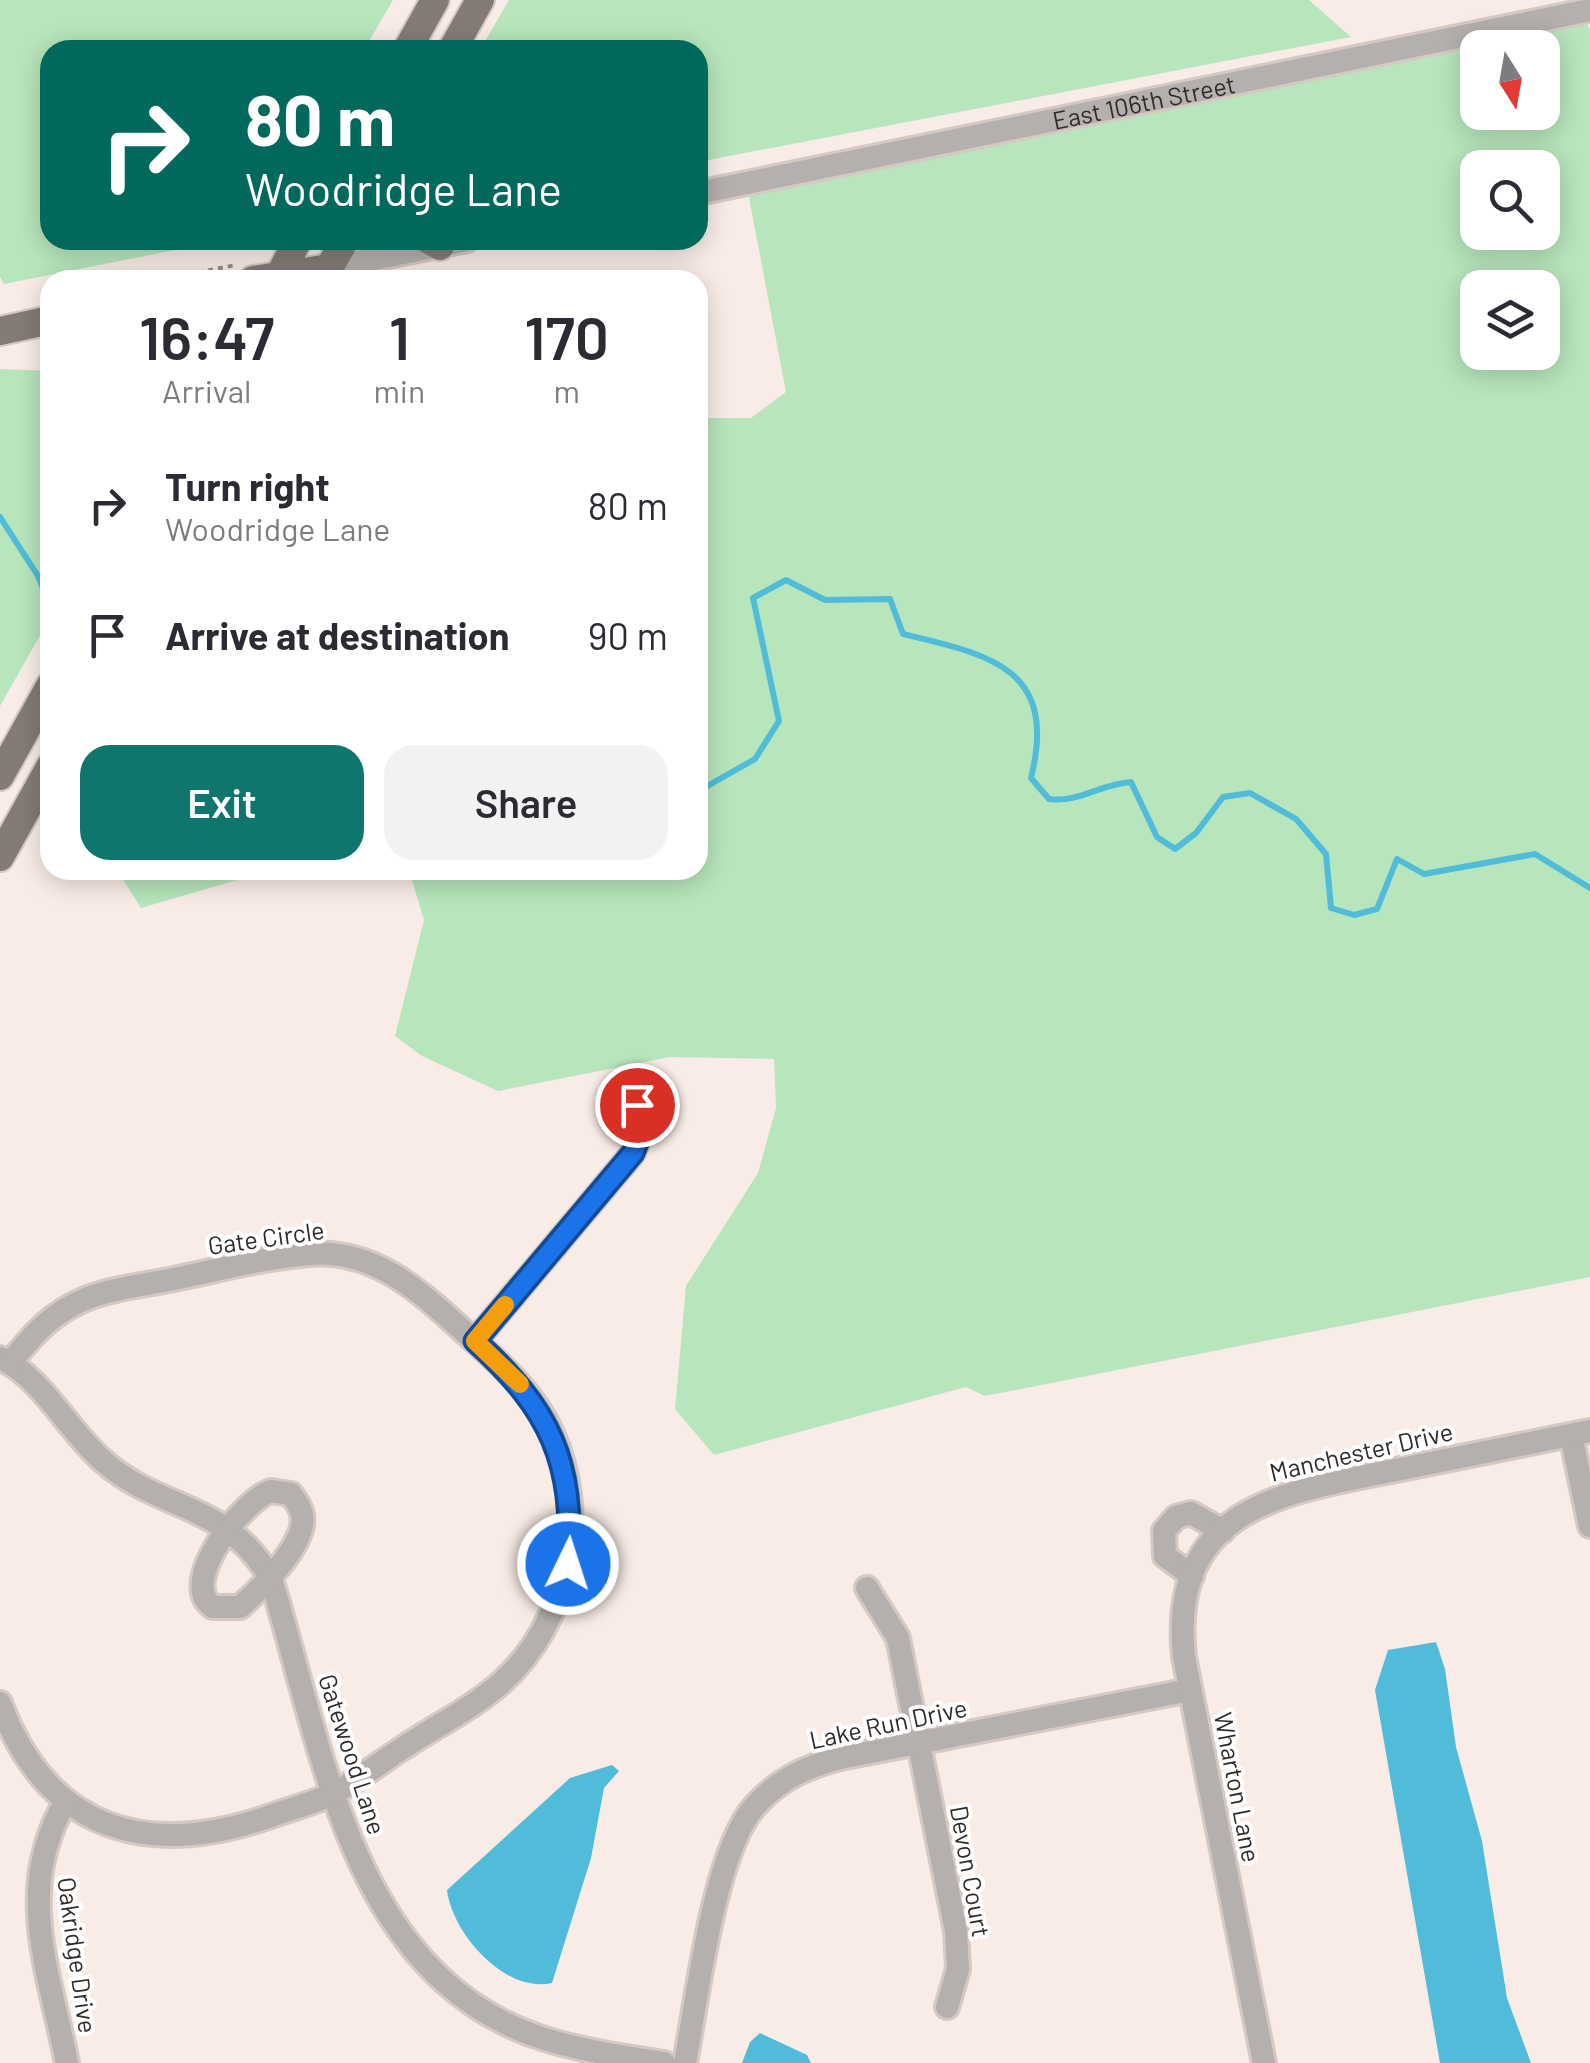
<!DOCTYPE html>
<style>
:root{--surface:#fff;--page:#f2f2f3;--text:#2b2b33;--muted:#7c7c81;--accent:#0f766e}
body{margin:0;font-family:Barlow,sans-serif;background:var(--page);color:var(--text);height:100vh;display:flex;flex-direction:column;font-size:38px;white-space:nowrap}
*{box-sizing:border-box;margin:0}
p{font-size:32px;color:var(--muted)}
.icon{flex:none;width:55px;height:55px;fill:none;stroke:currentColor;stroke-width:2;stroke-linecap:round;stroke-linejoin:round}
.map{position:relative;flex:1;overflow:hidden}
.details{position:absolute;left:40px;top:270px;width:668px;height:610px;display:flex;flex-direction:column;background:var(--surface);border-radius:30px;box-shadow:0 5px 25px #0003}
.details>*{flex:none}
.guide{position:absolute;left:40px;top:40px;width:668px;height:210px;border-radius:30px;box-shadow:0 5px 25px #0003;background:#00695c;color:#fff;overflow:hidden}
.needle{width:65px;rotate:169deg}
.controls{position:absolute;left:1460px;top:30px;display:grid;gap:20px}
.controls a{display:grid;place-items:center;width:100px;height:100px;border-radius:20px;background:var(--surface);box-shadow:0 5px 25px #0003;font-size:50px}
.pin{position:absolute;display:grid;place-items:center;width:85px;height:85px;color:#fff;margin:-42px;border:5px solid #fff;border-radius:50%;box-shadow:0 2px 10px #0007}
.me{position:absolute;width:110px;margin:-55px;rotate:4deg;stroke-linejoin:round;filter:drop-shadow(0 0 8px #0008)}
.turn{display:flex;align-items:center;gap:35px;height:210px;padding:0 40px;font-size:45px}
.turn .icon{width:130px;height:130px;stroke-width:2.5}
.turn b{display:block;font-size:70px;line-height:85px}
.eta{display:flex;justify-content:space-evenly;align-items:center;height:170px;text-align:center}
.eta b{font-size:60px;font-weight:600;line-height:70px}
.primary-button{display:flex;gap:20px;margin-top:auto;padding:20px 40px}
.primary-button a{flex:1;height:115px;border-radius:30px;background:var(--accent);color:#fff;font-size:40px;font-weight:600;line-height:115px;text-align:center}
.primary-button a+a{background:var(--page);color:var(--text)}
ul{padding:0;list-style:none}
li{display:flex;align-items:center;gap:30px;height:130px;padding:0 40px}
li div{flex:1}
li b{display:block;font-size:38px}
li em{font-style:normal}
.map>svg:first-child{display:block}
.green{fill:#b7e5bc;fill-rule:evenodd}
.water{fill:#50bcd9}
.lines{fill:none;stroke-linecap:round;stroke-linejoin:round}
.stream{stroke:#50bcd9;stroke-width:6}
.minor-casing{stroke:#d5c9c4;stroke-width:28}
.major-casing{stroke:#d5c9c4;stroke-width:32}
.path{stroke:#978e8a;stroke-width:4;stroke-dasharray:5 5;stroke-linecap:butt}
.minor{stroke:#b5b0ad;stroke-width:22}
.major{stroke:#847b75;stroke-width:28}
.route-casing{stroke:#114b97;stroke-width:25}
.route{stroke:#1a73e8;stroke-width:18}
.slow{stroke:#f59e0b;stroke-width:18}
.labels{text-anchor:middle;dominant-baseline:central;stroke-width:8;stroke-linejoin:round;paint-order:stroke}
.street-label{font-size:25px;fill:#302b29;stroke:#fff}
</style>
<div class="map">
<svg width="1590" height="2063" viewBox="0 0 1590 2063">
<rect width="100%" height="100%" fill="#f9ece6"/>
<path class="green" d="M0,0H393L364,50H50V240H225L4,284L0,277Z
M509,0H1309L1351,37L698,162V50H480Z
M1586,21L1590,30V1277L985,1396L966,1387L714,1455L675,1409L686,1286L758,1173L776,1108L774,1059L670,1057L498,1091L422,1056L395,1036L424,920L409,870H698V418H751L786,392L748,192ZM1478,48H1542V112H1478ZM1478,168H1542V232H1478ZM1478,288H1542V352H1478Z
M0,369L50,371V618L0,706Z
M117,870H271L141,908Z"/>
<path class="water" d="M1436,1642L1445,1669L1456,1747L1482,1841L1507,1998L1531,2063H1440L1375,1690L1388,1650Z
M612,1765L619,1771L604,1788L591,1858L552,1983C505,1994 452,1933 447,1890L570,1778Z
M760,2033L807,2055L811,2063H742L750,2042Z"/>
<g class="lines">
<path class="stream" d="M0,517L38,576L50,606
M698,787L702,789L755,759L779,721L753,598L786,580L825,600L890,599L903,634C992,655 1058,669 1031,778L1049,799C1079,803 1100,784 1131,782L1157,837L1175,849L1196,833L1223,797L1250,793L1296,819L1326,854L1331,908L1354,915L1377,909L1397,859L1424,874L1535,854L1590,888"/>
<defs>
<g id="minor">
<path id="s1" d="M698,193L1590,10"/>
<path d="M329,268L467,240"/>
<path d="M475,1341L633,1153L640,1135L637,1105"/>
<path d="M0,1358C43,1378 68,1431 103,1461C162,1513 225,1500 271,1579C323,1746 350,1978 545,2039C583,2051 625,2057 664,2063"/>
<path d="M1571,1435L1590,1526"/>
<path d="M271,1491L291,1494C295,1500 301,1507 302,1515C308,1543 259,1590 240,1607H213C177,1583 243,1500 271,1491Z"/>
<path d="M1192,1576L1165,1556L1164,1531L1176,1517L1191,1513L1223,1531"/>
<path d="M867,1588L898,1638L956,1931L958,1969L947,2007"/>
<path d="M0,1703C48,1832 148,1859 271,1816C292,1808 316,1803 336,1792C360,1779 382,1761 406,1746C436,1726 474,1707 501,1683C570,1621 590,1514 551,1431C535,1396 506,1369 478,1344C428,1300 381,1248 309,1254C263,1258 218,1270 174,1279C140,1286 101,1289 71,1306C45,1320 28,1341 10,1363"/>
<path d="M66,1801C14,1888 49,1971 67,2063"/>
<path d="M685,2063C697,2000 714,1851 755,1806C779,1779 806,1767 840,1758L1190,1690"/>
<path d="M1264,2063L1184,1657C1168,1505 1286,1492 1401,1469C1464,1456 1527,1444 1590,1431"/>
</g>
<path id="major" d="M407,50L435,0
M452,50L480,0
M429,240L440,246
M253,280L329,268
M277,280L298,240
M322,280L345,240
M0,331L50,320
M0,776L50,686
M0,857L50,767"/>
</defs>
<use href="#minor" class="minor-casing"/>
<use href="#major" class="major-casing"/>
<path class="path" d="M159,280L236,265"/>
<use href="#minor" class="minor"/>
<use href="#major" class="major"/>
</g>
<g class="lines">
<defs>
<path id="route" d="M568,1564C575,1462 550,1409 475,1341L633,1153L640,1135L637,1105"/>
</defs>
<use href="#route" class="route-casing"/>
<use href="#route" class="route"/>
<path class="slow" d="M505,1305L475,1341L520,1384"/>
</g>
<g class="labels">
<g class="street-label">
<text stroke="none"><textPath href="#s1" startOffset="455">East 106th Street</textPath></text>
<text transform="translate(266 1237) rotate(-8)">Gate Circle</text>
<text transform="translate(1361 1451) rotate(-13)">Manchester Drive</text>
<text transform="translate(888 1723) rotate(-12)">Lake Run Drive</text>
<text transform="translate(353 1754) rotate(72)">Gatewood Lane</text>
<text transform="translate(1238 1787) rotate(79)">Wharton Lane</text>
<text transform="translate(971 1871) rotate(80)">Devon Court</text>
<text transform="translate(78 1955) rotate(82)">Oakridge Drive</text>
</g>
</g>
</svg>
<div class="controls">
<a><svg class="needle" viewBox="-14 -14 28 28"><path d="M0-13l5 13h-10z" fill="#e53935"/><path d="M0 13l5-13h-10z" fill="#7c7c81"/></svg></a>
<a><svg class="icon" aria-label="search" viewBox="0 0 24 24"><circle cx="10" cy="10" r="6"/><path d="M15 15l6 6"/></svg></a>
<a><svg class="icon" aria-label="layers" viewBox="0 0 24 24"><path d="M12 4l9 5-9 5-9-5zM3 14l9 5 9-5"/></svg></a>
</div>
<div class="pin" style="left:637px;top:1105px;background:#d93025"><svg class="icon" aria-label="arrive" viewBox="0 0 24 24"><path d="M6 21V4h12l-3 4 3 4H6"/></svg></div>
<svg class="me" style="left:568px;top:1564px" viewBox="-20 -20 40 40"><circle r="17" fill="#1a73e8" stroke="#fff" stroke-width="3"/><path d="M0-11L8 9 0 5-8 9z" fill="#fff"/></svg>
<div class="guide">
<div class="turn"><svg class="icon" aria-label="right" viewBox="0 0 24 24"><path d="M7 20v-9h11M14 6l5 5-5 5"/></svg><div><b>80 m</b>Woodridge Lane</div></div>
</div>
<section class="details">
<div class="eta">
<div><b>16:47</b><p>Arrival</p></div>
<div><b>1</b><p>min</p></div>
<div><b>170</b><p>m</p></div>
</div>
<ul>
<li><svg class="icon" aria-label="right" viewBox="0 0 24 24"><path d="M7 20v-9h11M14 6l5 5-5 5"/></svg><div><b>Turn right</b><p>Woodridge Lane</p></div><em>80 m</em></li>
<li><svg class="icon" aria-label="arrive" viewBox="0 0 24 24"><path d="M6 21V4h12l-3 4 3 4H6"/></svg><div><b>Arrive at destination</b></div><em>90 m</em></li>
</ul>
<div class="primary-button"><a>Exit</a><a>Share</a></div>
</section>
</div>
